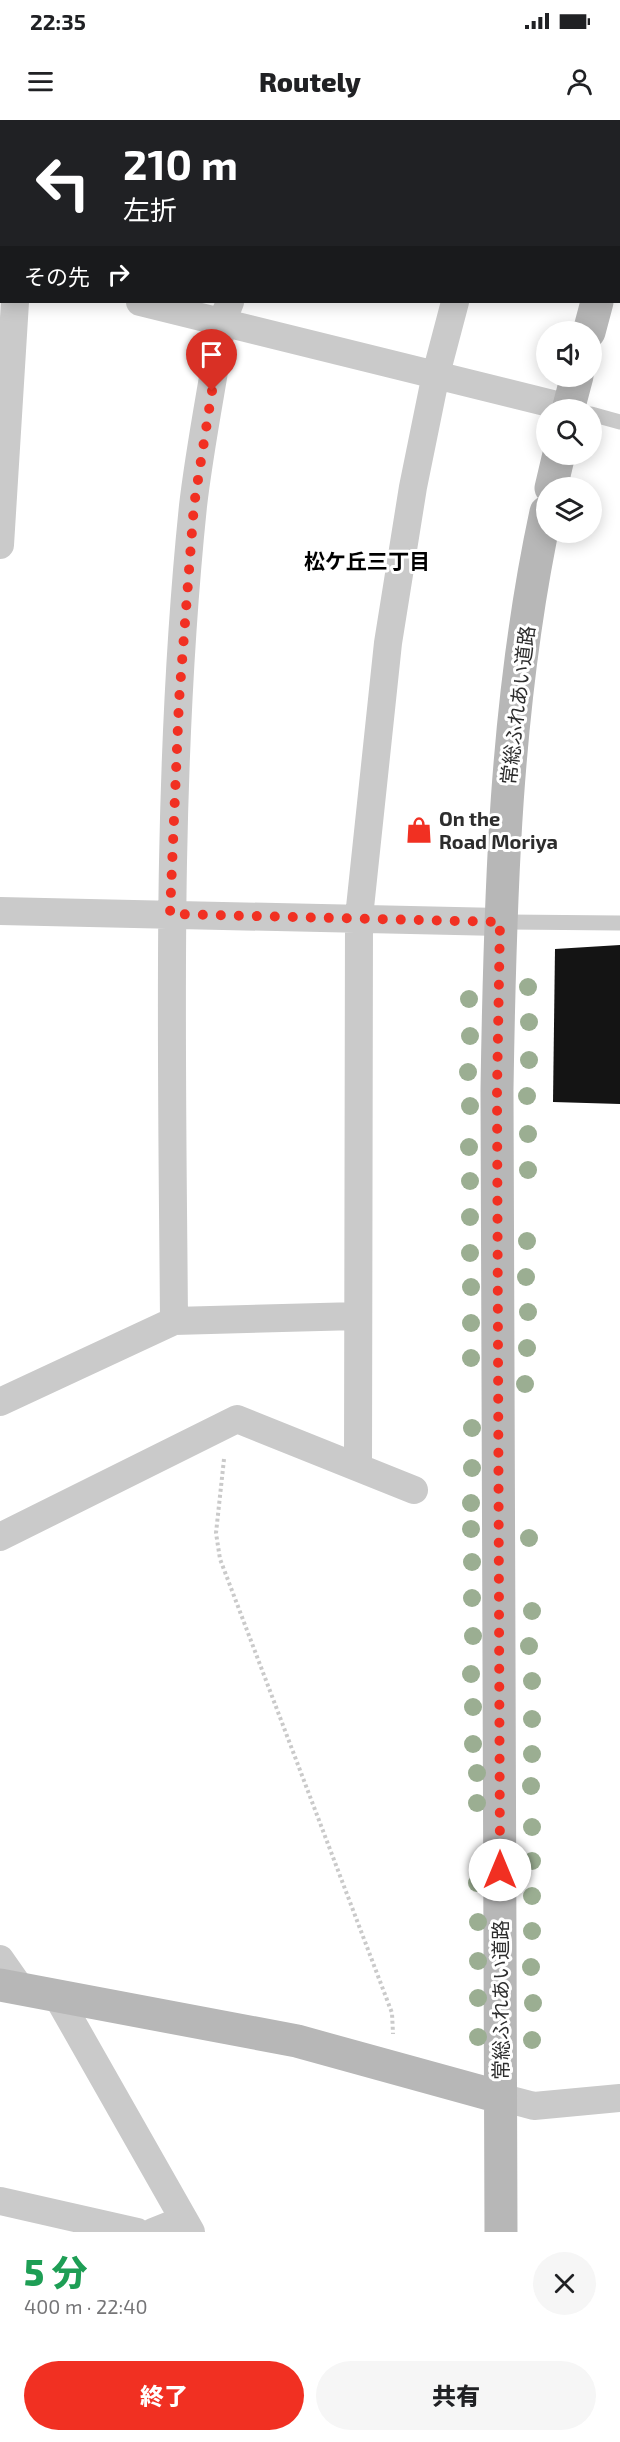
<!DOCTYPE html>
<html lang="ja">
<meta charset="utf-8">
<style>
:root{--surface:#fff;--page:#f6f6f6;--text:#202124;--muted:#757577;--accent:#f13022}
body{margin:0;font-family:"Exo 2","Noto Sans JP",sans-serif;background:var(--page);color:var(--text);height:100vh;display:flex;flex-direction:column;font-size:22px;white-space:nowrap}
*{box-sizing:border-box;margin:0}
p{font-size:20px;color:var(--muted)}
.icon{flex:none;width:33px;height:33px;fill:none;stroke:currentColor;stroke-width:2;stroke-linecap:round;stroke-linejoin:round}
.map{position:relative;height:2112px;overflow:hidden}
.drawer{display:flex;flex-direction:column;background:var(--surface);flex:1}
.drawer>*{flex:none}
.banner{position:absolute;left:0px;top:0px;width:621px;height:183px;box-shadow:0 3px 15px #0003;background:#202124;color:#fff;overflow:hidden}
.tools{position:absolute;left:536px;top:201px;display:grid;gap:12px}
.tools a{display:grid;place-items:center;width:66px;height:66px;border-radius:50%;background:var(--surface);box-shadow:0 3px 15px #0003;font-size:30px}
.pin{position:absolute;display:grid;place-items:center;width:51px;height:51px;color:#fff;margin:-62px -26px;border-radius:50% 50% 50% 0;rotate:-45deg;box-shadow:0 0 6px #0007}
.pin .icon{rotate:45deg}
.me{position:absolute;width:66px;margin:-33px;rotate:0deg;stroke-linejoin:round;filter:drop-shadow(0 0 4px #0008)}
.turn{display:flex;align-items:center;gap:21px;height:126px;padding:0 24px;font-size:27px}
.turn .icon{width:78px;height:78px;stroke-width:2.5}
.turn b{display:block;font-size:42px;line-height:51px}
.then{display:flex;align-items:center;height:57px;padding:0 24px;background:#0003;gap:12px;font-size:22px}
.round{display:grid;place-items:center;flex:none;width:63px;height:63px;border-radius:32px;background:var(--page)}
.headline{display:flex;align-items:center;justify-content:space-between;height:102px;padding:0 24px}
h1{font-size:36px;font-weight:800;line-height:45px;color:#1e9e55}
.action{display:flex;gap:12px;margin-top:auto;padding:12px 24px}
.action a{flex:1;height:69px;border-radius:36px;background:var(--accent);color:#fff;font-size:24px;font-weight:800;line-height:69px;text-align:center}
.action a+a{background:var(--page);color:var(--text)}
.status{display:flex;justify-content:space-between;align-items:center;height:42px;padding:0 30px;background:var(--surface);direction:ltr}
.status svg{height:16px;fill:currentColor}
header{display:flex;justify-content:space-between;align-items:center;height:78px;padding:0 24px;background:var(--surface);font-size:27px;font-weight:800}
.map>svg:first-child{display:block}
.building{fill:#141414}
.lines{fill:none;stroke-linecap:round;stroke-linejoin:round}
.path{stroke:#cacaca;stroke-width:4;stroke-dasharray:3 3;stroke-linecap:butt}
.lane{stroke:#cacaca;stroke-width:15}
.street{stroke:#cacaca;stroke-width:28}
.secondary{stroke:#b7b7b7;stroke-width:33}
.tree{fill:#9bae92}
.route{stroke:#f13022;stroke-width:10;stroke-dasharray:0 18}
.labels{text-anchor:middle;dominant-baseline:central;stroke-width:6;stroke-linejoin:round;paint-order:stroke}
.street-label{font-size:20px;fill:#2d2d2d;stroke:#fff}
.poi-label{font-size:20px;font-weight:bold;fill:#2d2d2d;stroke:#fff;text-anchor:start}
.neighbourhood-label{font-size:21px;font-weight:bold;fill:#000;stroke:#fff}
</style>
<div class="status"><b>22:35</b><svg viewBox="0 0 49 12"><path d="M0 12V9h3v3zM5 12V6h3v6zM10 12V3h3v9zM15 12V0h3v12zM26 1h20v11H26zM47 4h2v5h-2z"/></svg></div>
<header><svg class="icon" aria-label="menu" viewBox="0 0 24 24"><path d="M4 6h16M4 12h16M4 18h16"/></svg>Routely<svg class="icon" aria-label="person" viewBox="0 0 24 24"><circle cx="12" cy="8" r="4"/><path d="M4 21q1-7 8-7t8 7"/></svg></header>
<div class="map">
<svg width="620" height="2112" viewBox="0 0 620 2112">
<rect width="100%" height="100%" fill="#fff"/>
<path class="building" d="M620,825V984L553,982L555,829Z"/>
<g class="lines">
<path class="path" d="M224,1339L216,1413L220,1439L392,1893L393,1914"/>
<path class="lane" d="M591,294L620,302
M500,802L620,803"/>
<path class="street" d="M83,2L84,0
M299,2V0
M508,2L509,0
M0,147L2,148
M140,182L569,288
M0,425L15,182
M0,791L500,802
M174,1201C172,929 165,657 193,386C200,325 213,263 222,202L230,182
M0,1282L174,1201L358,1196
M358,1347L359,797L388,523L413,367L436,254L455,182
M0,1417L237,1299L414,1370
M0,1839L21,1869
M57,1876L191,2112
M500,1977L534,1986L620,1978
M0,2081L137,2112
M153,2112L183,2100"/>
<path class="secondary" d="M620,104V103
M589,212L597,182
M568,290L577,256
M551,368L559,334
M0,1865L297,1921L500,1977
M501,2112L497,970C500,777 505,582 546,392"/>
</g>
<g class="tree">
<circle cx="528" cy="867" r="9"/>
<circle cx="469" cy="879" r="9"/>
<circle cx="529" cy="902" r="9"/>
<circle cx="470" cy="916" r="9"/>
<circle cx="529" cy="940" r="9"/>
<circle cx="468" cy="952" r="9"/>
<circle cx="527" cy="976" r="9"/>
<circle cx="470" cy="986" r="9"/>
<circle cx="528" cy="1014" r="9"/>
<circle cx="469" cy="1027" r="9"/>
<circle cx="528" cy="1050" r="9"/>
<circle cx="470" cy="1061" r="9"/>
<circle cx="470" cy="1097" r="9"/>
<circle cx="527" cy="1121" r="9"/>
<circle cx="470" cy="1133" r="9"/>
<circle cx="526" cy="1157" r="9"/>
<circle cx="471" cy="1167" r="9"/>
<circle cx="528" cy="1192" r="9"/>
<circle cx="471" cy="1203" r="9"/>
<circle cx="527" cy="1228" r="9"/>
<circle cx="471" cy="1238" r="9"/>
<circle cx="525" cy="1264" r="9"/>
<circle cx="472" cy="1308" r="9"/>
<circle cx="472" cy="1348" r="9"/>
<circle cx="471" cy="1383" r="9"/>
<circle cx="471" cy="1409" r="9"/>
<circle cx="529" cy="1418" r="9"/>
<circle cx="472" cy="1442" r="9"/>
<circle cx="472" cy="1478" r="9"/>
<circle cx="532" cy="1491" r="9"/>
<circle cx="473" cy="1516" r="9"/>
<circle cx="529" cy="1526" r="9"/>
<circle cx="471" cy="1554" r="9"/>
<circle cx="532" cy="1561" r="9"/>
<circle cx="473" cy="1587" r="9"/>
<circle cx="532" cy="1599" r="9"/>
<circle cx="473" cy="1624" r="9"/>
<circle cx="532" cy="1634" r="9"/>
<circle cx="477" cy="1653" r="9"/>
<circle cx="531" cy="1666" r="9"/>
<circle cx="477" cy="1683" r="9"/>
<circle cx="532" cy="1707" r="9"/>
<circle cx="532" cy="1741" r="9"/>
<circle cx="477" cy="1763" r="9"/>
<circle cx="532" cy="1776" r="9"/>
<circle cx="478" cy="1802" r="9"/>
<circle cx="532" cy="1811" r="9"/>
<circle cx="478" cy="1841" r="9"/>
<circle cx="531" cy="1847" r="9"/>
<circle cx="478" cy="1878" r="9"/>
<circle cx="533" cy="1883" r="9"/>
<circle cx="478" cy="1917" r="9"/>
<circle cx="532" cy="1920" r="9"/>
</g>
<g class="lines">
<path class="route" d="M212,271L194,385L179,581L170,794L500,802L497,970L500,1750"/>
</g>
<defs>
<symbol id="shop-bare" viewBox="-9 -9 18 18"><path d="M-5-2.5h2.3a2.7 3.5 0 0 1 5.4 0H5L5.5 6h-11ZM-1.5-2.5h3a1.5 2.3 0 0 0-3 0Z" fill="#f13022" stroke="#fff" stroke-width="2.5" paint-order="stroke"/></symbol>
</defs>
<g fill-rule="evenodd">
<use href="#shop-bare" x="400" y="691" width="38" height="38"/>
</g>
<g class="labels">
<g class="street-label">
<text transform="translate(517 585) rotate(-83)">常総ふれあい道路</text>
<text transform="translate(500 1880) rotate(-90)">常総ふれあい道路</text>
</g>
<g class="poi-label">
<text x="439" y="698">On the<tspan x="439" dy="23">Road Moriya</tspan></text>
</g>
<g class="neighbourhood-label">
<text x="367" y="440">松ケ丘三丁目</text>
</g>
</g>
</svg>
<div class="tools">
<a><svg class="icon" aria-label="sound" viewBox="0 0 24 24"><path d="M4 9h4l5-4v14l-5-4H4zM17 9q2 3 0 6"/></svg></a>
<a><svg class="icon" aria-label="search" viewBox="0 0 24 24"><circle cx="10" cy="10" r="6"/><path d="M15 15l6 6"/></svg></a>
<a><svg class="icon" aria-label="layers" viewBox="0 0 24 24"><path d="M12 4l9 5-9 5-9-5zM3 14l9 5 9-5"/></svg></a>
</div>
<div class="pin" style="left:212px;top:271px;background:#d93025"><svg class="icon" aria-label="arrive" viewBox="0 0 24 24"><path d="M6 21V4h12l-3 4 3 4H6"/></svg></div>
<svg class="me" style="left:500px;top:1750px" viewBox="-20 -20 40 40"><circle r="19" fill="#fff"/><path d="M0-13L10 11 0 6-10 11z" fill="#f13022"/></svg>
<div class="banner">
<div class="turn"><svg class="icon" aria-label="left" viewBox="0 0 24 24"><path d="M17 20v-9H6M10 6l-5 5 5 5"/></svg><div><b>210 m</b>左折</div></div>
<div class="then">その先<svg class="icon" aria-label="right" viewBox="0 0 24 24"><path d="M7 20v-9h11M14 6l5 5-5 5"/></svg></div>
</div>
</div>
<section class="drawer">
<div class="headline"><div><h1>5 分</h1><p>400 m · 22:40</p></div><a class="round"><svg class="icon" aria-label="close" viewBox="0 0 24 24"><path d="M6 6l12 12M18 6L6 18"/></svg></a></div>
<div class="action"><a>終了</a><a>共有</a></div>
</section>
